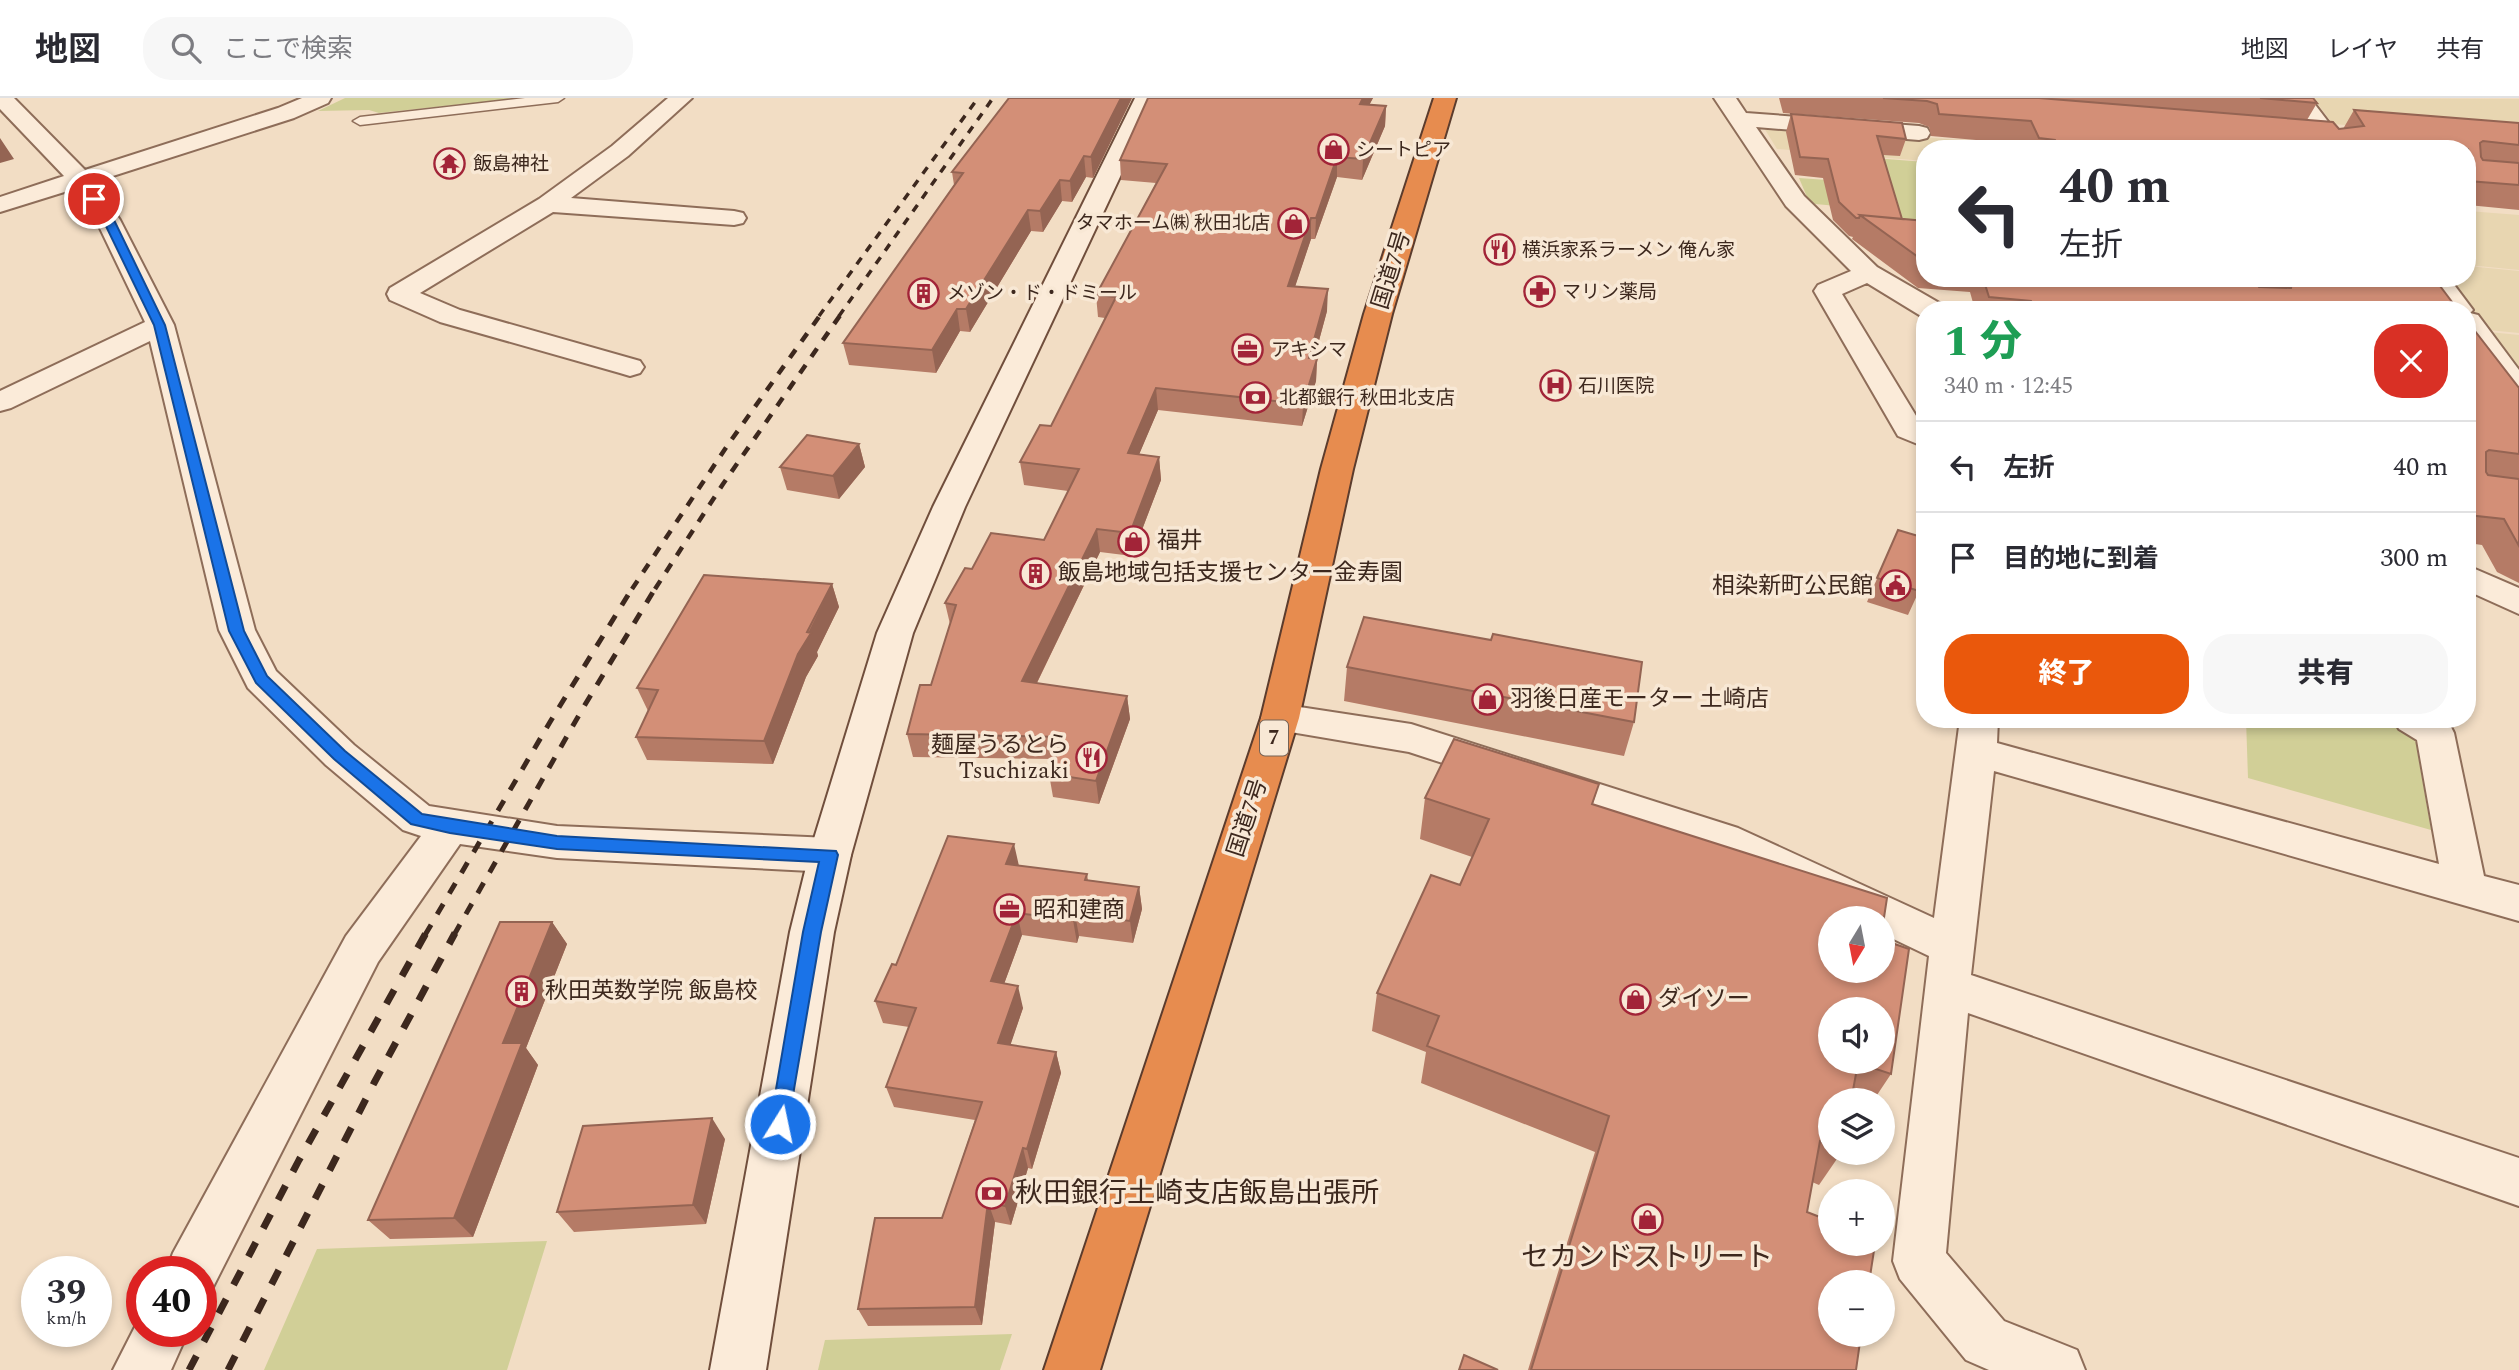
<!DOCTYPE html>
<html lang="ja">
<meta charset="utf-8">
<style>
:root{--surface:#fff;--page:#f7f7f7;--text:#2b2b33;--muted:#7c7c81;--line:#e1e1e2;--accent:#ea580c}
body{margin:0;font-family:Spectral,"Noto Sans JP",serif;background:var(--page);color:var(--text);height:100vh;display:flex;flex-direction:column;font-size:26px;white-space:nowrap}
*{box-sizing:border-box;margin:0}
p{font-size:23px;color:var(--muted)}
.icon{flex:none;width:38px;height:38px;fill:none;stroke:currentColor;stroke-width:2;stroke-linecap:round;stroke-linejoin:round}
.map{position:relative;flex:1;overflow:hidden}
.sheet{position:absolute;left:1916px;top:203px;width:560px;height:427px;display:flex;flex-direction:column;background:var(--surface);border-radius:28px;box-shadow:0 4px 10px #0003}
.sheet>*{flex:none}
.hud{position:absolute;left:1916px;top:42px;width:560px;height:147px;border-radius:28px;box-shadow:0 4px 10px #0003;background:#fff;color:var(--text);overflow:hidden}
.needle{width:46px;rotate:190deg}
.controls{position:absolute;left:1818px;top:808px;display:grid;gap:14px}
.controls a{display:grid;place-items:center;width:77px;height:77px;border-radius:50%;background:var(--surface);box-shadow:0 4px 10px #0003;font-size:35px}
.speed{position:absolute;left:21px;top:1158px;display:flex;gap:14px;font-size:35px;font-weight:700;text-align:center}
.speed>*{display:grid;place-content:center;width:91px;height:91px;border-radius:50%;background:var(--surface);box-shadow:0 4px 10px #0003;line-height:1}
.speed small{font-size:18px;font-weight:400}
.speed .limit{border:10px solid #d22;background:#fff;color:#111}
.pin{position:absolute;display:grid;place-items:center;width:60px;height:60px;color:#fff;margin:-30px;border:4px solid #fff;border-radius:50%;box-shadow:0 2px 7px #0007}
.me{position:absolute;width:77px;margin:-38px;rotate:10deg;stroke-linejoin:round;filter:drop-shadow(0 0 5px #0008)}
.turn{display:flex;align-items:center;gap:24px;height:147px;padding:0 28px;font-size:32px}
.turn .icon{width:91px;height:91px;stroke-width:2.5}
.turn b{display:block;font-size:49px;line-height:60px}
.round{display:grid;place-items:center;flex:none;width:74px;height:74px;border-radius:28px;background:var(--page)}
.head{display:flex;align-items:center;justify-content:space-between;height:119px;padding:0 28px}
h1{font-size:42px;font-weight:800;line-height:52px;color:#1e9e55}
.primary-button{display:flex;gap:14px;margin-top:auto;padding:14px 28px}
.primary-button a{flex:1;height:80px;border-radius:28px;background:var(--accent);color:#fff;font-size:28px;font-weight:800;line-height:80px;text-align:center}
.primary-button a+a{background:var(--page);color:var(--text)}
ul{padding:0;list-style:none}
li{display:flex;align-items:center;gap:21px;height:91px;padding:0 28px;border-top:2px solid var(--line)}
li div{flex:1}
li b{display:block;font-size:26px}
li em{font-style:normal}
header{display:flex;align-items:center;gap:42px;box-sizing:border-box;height:98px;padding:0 35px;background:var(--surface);border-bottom:2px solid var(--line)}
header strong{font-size:33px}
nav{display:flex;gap:38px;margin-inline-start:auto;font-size:24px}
.search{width:490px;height:63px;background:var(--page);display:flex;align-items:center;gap:18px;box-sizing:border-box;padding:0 24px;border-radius:28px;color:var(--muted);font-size:26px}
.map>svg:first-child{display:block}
.farmland{fill:#e8d6b1}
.green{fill:#d1cf97}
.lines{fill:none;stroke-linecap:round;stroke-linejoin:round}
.lane-casing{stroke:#8e6d59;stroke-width:3}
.street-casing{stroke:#8e6d59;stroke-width:4}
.secondary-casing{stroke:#704e3c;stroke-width:4}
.highway-casing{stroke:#5c3c2d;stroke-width:4}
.lane{fill:#fbebd9;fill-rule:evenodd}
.street{fill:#fbebd9;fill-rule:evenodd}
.secondary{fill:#fbebd9;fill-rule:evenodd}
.highway{fill:#e78c4f;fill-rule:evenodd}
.rail-far3{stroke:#3d281e;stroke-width:3.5;stroke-dasharray:8 8;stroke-linecap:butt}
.rail-far2{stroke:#3d281e;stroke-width:4.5;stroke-dasharray:10 10;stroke-linecap:butt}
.rail-far1{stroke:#3d281e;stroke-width:5;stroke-dasharray:12 12;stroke-linecap:butt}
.rail{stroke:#3d281e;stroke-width:7;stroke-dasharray:16 16;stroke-linecap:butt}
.wall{fill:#b57b66}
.shaded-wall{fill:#946453}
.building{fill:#d38f77;stroke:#946453;stroke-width:2;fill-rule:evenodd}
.route{fill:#1a73e8;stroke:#114b97;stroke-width:2}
.labels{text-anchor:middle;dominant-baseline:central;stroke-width:7;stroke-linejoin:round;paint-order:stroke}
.far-poi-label{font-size:19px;fill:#3d281e;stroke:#f8e8d5;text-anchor:start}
.shield{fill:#f8e8d5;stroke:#756255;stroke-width:2}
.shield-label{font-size:21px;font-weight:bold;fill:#3d281e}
.street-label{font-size:23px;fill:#3d281e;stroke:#f8e8d5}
.poi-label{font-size:23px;fill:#3d281e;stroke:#f8e8d5;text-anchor:start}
.near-poi-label{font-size:28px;fill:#3d281e;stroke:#f8e8d5;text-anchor:start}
</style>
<header>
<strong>地図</strong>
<div class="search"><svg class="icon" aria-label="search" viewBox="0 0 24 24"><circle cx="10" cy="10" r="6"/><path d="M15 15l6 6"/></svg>ここで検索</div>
<nav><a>地図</a><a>レイヤ</a><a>共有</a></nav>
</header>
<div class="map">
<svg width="2519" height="1272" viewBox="0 0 2519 1272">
<rect width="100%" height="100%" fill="#f2ddc4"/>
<path class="farmland" d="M2313,0L2519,1V41L2333,26Z
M1761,25L2016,47L2018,51H1925V63L1777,51Z
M2468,113L2519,117V172L2468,167Z
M2468,168L2519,173V235L2488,232L2448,180H2468Z
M2489,234L2519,237V270L2517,269Z"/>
<path class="green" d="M345,0H519L379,15L369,12L318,13Z
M1835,57L1925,64V144L1893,113L1815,106L1807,99L1799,80L1841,83Z
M2246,621H2394L2414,634L2431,732L2248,680Z
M547,1143L507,1272H264L317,1151Z
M1012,1236L1000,1272H818L825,1242Z"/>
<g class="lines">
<defs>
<path id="lane" d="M525,0H564L558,4L360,27L353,23L360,19Z"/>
<path id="street" d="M0,0H14L85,72L278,10L302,0H331L328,5L294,20L94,84L120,122L174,227L255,532L276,573L354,647L429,708L557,728L830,740L845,745L851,757L845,769L830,774L557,760L460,746L378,864L211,1193L201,1197V1174H166L173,1155L346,838L421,738L403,732L326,667L248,590L219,532L150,243L11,310L0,313V293L145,224L96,122L74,91L0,114V99L64,78L0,11Z
M668,0H692L628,58L571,100L734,113L743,115L746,120L743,125L734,127L553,114L420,195L460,212L640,263L644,269L640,275L630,278L620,275L440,224L390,202L387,196L390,190L539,101L612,48Z
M1714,0H1736L1746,15L1919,28L1927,30L1930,35L1927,40L1919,42L1756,29L1804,98L1877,169L1941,206L1944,212H1925V219L1921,218L1867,185L1842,196L1921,326L1925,328V349L1898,338L1814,193L1818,187L1851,173L1786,108Z
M2288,0H2310L2349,51H2326Z
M2422,180H2449L2473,212L2470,215L2478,217L2519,272V301L2509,298L2468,242V212H2445Z
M2468,468L2519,490V516L2468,493Z
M1280,606L1411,626L1738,730L1934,820L1960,621H1998L1997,645L2439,766L2417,642L2399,631L2393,621H2442L2449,625L2454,635L2484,778L2519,787V823L1994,673L1971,877L2519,1060V1108L1968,915L1946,1155L2004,1223L2077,1252L2085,1272H1989L1966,1262L1900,1181L1893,1163L1929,858L1883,836V821H1850L1708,752L1409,654L1267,630L1261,620L1267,610Z
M142,1215V1234H188L171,1272H113Z"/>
<path id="secondary" d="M1135,0H1157L965,409L913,535L851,757L834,834L766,1272H710L790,834L809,757L877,535L933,409Z"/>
<path id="highway" d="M1434,0H1456L1392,216L1353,371L1299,620L1100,1272H1044L1261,620L1321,371L1364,216Z"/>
</defs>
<use href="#lane" class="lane-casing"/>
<use href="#street" class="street-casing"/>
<use href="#secondary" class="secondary-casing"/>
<use href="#highway" class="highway-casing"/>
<use href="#lane" class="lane"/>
<use href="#street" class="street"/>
<use href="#secondary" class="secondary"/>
<use href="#highway" class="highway"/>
<path class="rail-far3" d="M819,218L978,0
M839,218L993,0"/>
<path class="rail-far2" d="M632,491L727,348L821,216
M655,491L723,386L841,216"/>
<path class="rail-far1" d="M425,837L550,624L633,489
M454,837L583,610L656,489"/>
<path class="rail" d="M189,1272L299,1062L426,835
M228,1272L374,985L455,835"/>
</g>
<path class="wall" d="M1132,0L1093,80L1086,79L1072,104L1062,103L1043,134L1031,133L970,234L960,233L936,275L849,267L843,245L954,87L952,74Z
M1148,0H1373L1369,7L1386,8L1385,28L1362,82L1337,79L1315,141H1311L1295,188L1327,213L1314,261H1317L1316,283L1302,328L1158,312L1139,356L1159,359L1161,382L1132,458L1100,454L1037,585L1127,598L1130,621L1099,706L1053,699L1049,676L1055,661L913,659L907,636L931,587L950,526L945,505L972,471L1044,442L1068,393L1024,387L1020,364L1051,328L1105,220L1098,219L1096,197L1156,85L1121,82L1120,62Z
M1779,0H2313L2317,5L2307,22L2339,31H2343L2354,12L2519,25V112L2468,107V51H2024L2021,46L1931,38L1929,29L1919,25L1783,15Z
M1791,16L1906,41L1900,58L1883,57L1902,121L1925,123V180H2254L2259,189H2264L2259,180H2447L2441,189L2458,212H1975L1970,194L1918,190L1852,141L1853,139L1849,138L1833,122L1823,80L1795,77L1786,34Z
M2468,224L2519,290V485L2497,474L2482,447L2468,445Z
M859,346L865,369L839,401L787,392L780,369Z
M1898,432L1919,493L1908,517L1867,504Z
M832,486L839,509L817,554L818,558L806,579L773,666L647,662L636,639L648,613L637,590Z
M1347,569L1634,624L1624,658L1344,603Z
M1599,686L1593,706L1830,821L1891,976L1873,1003H1830V1055H1841L1819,1087L1812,1084L1807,1114L1856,1272H1528L1595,1054L1421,985L1426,954L1372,933L1377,895L1460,787L1472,759L1420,741L1425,700Z
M1019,768L1087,776L1088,782L1139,789L1142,811L1133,845L1079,838L1077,845L1022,837L1004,886L1023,910L1010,947L1056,954L1061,975L1032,1071L1028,1070L1011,1127L995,1124L982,1227L868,1228L858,1211L942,1120L975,1022L894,1009L886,989L909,929L883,925L875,903L896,867Z
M552,824L567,846L526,950L538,967L473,1139L390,1141L368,1122Z
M725,1041L706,1126L574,1134L557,1114Z"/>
<path class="shaded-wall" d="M1121,0H1132L1093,80L1091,59Z
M1363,0H1373L1359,26L1360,6Z
M1386,8L1385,28L1362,82L1363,61Z
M0,40L14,61L0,65Z
M1084,58L1086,79L1072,104L1070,83Z
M1337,59V79L1315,141L1316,120Z
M1060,82L1062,103L1043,134L1040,113Z
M1028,112L1031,133L970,234L966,211Z
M1311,120V141L1288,210V188Z
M1328,191L1327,213L1308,283L1309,260Z
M957,211L960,233L936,275L932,252Z
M1317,261L1316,283L1302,328L1303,306Z
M1156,290L1158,312L1130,378L1128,355Z
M859,346L865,369L839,401L833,378Z
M1159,359L1161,382L1132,458L1130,435Z
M1097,431L1100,454L1026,607L1022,583Z
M832,486L839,509L817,554L818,558L806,579L773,666L764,643L798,556Z
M1127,598L1130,621L1099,706L1096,683Z
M1014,746L1019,768L1006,766Z
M1139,789L1142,811L1133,845L1130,823Z
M1017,815L1022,837L997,905L991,883Z
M1075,816L1079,838L1077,845L1073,822Z
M552,824L567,846L526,950L538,967L473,1139L454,1120L503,945Z
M1018,888L1023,910L1004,966L998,945Z
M1056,954L1061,975L1032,1071L1027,1051Z
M712,1020L725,1041L706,1126L693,1107Z
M1023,1050L1028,1070L1011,1127L1005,1108Z
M988,1104L995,1124L982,1227L975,1209Z"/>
<path class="building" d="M1009,0H1121L1091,59L1084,58L1070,83L1060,82L1040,113L1028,112L966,211H957L932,252L843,245L963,75L952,74Z
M1148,0H1363L1360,6L1386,8L1363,61L1337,59L1316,120H1311L1288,188L1328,191L1309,260L1317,261L1303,306L1156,290L1128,355L1159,359L1130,435L1097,431L1022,583L1127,598L1096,683L1049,676L1064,639L907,636L920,587H931L956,507L945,505L965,470L972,471L991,435L1044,442L1079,371L1020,364L1040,327L1051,328L1116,199L1096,197L1167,66L1120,62Z
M1883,0H2039L2333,24L2339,31L2364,28L2354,12L2519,25V47L2483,43L2480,45L2481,59L2483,62L2519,65V87L2468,83V51H2059L2055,42L2039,40L2031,23L1939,16L1937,6L1927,3Z
M2260,0H2313L2317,5Z
M1791,16L1902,25L1906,41L1877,38L1902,121L1860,117L1859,120H1856L1839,104L1828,61L1800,59Z
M1860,117L1925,123V164Z
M1983,180H2254L2259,189L2291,190L2292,186L2288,180H2434L2458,212H2034L2031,203L1989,199Z
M2468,224L2519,290V356L2489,352L2486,354V374L2488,377L2519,381V448L2504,421L2468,417Z
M807,337L859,346L833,378L780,369Z
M1898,432L1925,440V478L1919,493L1877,480Z
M704,477L832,486L807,534L811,535L798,556L764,643L636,639L658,592L637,590Z
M1364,519L1491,542L1493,536L1642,564L1634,624L1347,569Z
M1454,641L1599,686L1592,706L1887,800L1883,826V821H1830V873H1883V842L1909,851L1891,976L1858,965L1851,1003H1830V1047L1820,1043L1807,1114L1830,1123V1146H1875L1869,1185H1830V1237H1861L1856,1272H1531L1609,1018L1427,948L1439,918L1377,895L1431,777L1460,787L1489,721L1425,700ZM1830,912H1883V964H1830Z
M948,738L1014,746L1006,766L1087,776L1085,782L1139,789L1130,823L1075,816L1073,822L1017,815L991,883L1018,888L998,945L1056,954L1027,1051L1023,1050L1005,1108L988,1104L975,1209L858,1211L875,1120H942L982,1004L886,989L916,910L875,903L892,866L896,867Z
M500,824H552L503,945H522L454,1120L368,1122Z
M712,1020L693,1107L557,1114L583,1028Z
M1464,1257L1498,1272H1459Z"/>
<path class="route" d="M90,99H98L114,122L165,227L244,533L267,578L345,653L422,716L557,738L836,753L838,757L821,834L787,1032L780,1035L773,1032L770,1026L803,834L819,764L557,751L450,735L411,726L334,661L256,585L229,533L154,227L103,122L89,101Z"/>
<defs>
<symbol id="shop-ring" viewBox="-11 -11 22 22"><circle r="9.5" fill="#f8e8d5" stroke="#a22438" stroke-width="1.5"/><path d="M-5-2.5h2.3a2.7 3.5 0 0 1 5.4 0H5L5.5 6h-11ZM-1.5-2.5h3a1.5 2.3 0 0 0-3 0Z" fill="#a22438"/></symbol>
<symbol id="temple-ring" viewBox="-11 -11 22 22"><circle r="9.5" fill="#f8e8d5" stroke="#a22438" stroke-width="1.5"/><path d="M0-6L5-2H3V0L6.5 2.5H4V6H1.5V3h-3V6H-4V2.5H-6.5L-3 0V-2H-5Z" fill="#a22438"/></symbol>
<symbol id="restaurant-ring" viewBox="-11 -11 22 22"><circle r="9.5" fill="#f8e8d5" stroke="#a22438" stroke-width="1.5"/><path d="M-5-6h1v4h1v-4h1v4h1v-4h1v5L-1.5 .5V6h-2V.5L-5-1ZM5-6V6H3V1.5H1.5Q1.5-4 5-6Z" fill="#a22438"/></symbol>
<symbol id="pharmacy-ring" viewBox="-11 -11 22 22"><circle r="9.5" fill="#f8e8d5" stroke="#a22438" stroke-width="1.5"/><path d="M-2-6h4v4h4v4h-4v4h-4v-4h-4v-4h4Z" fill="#a22438"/></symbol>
<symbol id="building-ring" viewBox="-11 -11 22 22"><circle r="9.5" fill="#f8e8d5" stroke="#a22438" stroke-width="1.5"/><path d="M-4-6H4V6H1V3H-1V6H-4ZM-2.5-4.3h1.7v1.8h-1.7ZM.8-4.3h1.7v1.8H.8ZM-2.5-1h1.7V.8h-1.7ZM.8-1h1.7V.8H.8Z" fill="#a22438"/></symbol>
<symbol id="office-ring" viewBox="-11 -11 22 22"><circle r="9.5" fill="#f8e8d5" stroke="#a22438" stroke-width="1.5"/><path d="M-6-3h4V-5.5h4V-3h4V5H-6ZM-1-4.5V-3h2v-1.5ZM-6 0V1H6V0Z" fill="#a22438"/></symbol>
<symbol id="hospital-ring" viewBox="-11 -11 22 22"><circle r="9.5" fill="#f8e8d5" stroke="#a22438" stroke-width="1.5"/><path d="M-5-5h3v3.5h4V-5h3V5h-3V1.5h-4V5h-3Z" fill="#a22438"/></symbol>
<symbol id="bank-ring" viewBox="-11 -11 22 22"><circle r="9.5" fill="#f8e8d5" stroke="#a22438" stroke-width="1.5"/><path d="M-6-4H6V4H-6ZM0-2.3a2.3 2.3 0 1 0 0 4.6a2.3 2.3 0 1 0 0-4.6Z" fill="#a22438"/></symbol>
<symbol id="civic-ring" viewBox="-11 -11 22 22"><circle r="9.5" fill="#f8e8d5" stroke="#a22438" stroke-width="1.5"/><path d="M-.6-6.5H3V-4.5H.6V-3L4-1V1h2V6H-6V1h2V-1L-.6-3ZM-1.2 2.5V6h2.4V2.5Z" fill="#a22438"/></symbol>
</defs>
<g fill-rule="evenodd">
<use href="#shop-ring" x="1316" y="34" width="35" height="35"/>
<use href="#temple-ring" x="432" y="48" width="35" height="35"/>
<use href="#shop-ring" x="1276" y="108" width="35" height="35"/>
<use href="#restaurant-ring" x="1482" y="134" width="35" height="35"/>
<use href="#pharmacy-ring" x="1522" y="176" width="35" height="35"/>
<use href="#building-ring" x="906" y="178" width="35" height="35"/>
<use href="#office-ring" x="1230" y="234" width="35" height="35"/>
<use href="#hospital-ring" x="1538" y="270" width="35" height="35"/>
<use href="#bank-ring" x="1238" y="282" width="35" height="35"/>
<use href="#shop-ring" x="1116" y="426" width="35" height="35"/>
<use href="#building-ring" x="1018" y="458" width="35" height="35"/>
<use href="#civic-ring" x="1878" y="470" width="35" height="35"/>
<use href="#shop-ring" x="1470" y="584" width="35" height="35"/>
<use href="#restaurant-ring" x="1074" y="642" width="35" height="35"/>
<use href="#office-ring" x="992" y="794" width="35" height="35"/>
<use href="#building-ring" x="504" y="876" width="35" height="35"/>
<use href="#shop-ring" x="1618" y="884" width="35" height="35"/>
<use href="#bank-ring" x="974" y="1078" width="35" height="35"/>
<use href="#shop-ring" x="1630" y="1104" width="35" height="35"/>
</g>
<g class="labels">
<g class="far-poi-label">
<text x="1356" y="52">シートピア</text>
<text x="473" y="66">飯島神社</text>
<text x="1270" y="125" text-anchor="end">タマホーム㈱ 秋田北店</text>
<text x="1522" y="152">横浜家系ラーメン 俺ん家</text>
<text x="1562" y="194">マリン薬局</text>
<text x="947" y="195">メゾン・ド・ドミール</text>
<text x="1271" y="252">アキシマ</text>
<text x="1578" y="288">石川医院</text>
<text x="1279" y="300">北都銀行 秋田北支店</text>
</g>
<rect class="shield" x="1260" y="622.5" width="28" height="35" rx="5"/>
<g class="shield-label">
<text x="1274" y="640">7</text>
</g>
<g class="street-label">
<text transform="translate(1392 172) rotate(-73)">国道7号</text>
<text transform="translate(1248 720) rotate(-72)">国道7号</text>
</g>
<g class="poi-label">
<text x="1157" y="443">福井</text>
<text x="1058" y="475">飯島地域包括支援センター金寿園</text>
<text x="1873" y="488" text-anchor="end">相染新町公民館</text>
<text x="1510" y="601">羽後日産モーター 土崎店</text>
<text x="1069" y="647" text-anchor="end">麺屋うるとら<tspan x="1069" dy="26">Tsuchizaki</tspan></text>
<text x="1033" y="812">昭和建商</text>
<text x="545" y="893">秋田英数学院 飯島校</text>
<text x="1658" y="901">ダイソー</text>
</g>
<g class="near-poi-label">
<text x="1015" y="1095">秋田銀行土崎支店飯島出張所</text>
<text x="1647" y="1159" text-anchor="middle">セカンドストリート</text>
</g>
</g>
</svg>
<div class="controls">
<a><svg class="needle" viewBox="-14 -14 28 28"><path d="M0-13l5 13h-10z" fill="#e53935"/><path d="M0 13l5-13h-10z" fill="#7c7c81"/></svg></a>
<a><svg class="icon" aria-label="sound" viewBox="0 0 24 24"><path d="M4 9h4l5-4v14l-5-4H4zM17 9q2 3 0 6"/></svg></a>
<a><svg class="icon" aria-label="layers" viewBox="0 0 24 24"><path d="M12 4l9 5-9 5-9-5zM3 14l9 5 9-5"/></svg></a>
<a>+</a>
<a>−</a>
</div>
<div class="speed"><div>39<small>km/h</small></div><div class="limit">40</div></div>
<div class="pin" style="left:94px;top:101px;background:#d93025"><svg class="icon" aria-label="arrive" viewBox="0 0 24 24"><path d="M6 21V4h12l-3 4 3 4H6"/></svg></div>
<svg class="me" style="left:780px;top:1026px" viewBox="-20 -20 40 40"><circle r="17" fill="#1a73e8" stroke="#fff" stroke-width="3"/><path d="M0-11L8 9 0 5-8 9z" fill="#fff"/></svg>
<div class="hud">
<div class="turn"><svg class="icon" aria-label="left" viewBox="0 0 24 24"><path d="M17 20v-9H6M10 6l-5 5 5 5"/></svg><div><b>40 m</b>左折</div></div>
</div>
<section class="sheet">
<div class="head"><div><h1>1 分</h1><p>340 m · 12:45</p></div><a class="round" style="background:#d93025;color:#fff"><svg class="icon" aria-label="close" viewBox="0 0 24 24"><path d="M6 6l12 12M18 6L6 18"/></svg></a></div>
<ul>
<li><svg class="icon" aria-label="left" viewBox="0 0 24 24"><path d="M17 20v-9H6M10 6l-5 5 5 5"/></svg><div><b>左折</b></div><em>40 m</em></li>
<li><svg class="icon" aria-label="arrive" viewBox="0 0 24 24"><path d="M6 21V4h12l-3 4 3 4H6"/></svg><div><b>目的地に到着</b></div><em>300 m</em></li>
</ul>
<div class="primary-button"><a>終了</a><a>共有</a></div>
</section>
</div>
